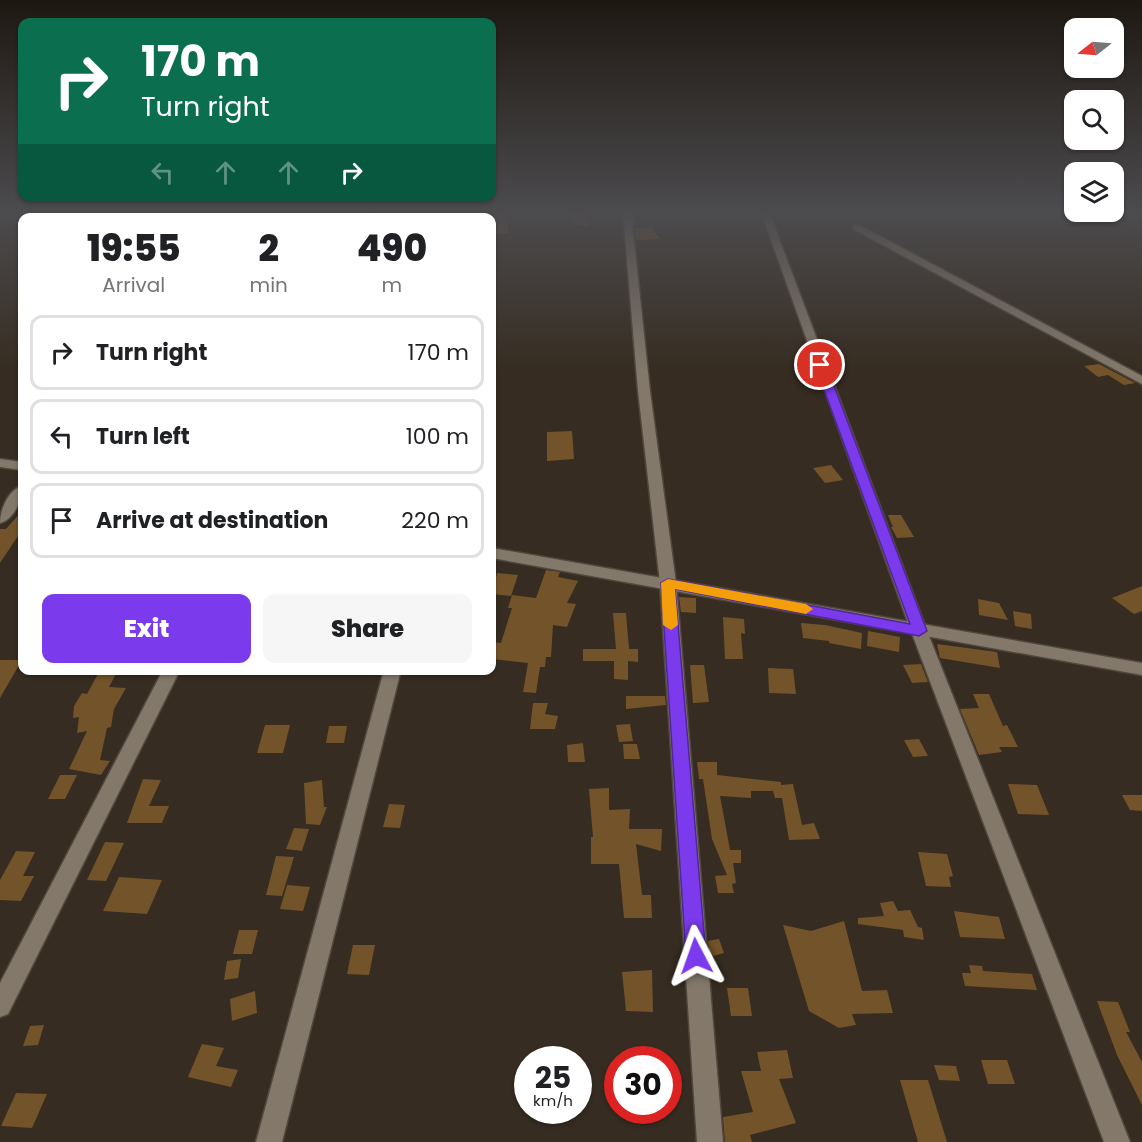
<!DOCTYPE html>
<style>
:root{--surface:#fff;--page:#f6f6f6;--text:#202124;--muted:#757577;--line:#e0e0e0;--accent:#7c3aed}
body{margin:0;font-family:Poppins,sans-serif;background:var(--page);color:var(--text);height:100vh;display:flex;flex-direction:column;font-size:22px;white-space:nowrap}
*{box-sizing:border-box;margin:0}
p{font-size:20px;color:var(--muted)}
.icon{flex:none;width:33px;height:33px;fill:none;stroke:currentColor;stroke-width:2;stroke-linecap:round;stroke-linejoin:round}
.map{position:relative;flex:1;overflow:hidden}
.side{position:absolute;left:18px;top:213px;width:478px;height:462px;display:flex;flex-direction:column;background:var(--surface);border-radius:12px;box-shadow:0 2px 4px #0004}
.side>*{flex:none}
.hud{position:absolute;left:18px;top:18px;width:478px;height:183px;border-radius:12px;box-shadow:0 2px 4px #0004;background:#0b6e4f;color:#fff;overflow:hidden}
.needle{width:39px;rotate:253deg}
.buttons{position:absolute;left:1064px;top:18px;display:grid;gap:12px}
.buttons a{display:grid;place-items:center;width:60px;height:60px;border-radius:12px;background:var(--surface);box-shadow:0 2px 4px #0004;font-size:30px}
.speed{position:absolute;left:514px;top:1046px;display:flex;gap:12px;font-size:30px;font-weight:700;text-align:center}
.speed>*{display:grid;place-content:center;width:78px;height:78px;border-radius:50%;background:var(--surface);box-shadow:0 2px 4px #0004;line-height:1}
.speed small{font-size:15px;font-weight:400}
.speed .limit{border:9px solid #d22;background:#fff;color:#111}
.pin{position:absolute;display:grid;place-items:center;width:51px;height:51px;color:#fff;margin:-26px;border:3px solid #fff;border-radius:50%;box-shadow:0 2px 6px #0007}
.me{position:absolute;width:66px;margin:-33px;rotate:356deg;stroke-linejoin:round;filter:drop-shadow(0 0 4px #0008)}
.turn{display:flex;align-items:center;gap:21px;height:126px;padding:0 24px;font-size:27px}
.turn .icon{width:78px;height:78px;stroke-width:2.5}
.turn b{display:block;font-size:42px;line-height:51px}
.lanes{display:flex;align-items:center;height:57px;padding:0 24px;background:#0003;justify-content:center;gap:30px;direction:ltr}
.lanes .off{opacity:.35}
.eta{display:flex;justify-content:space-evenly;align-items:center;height:102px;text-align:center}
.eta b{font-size:36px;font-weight:800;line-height:42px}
.primary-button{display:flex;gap:12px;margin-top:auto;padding:12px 24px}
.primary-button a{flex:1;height:69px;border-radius:12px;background:var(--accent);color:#fff;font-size:24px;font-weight:800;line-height:69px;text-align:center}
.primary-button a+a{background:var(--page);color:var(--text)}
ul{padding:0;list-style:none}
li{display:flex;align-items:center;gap:18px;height:75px;margin:0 12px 9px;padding:0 12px;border:3px solid var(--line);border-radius:12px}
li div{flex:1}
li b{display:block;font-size:22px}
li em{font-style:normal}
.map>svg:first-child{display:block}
.building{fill:#735329}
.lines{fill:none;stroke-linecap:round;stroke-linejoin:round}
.minor-casing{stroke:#50473d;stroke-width:3}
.tertiary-casing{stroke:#50473d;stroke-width:3}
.minor{fill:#83786a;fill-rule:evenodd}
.tertiary{fill:#83786a;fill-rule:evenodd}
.route{fill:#7c3aed;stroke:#51269a;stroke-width:1.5}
.slow{fill:#f59e0b}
</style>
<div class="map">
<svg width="1142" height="1142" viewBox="0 0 1142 1142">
<rect width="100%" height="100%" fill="#362c21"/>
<path class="building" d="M492,212H509L508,233L492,234Z
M566,212H587L589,226H577Z
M651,227L660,239L636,240L635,228Z
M1099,364L1135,383L1124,385L1108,375L1098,377L1084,366Z
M572,431L574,459L547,461V432Z
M831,465L843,480L825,483L813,468Z
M22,511V537L18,536L0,563V529H6Z
M888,515H901L914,537L897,538L891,527H893Z
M546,570L560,572L558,577L578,581L567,603L576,604L567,627L553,625L551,657H546L545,667H540L536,693L523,692L528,663L492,659V642L501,643L512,608H508L512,595L536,598Z
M497,573L518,575L511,596L492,594Z
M1142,586V611L1134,614L1112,598Z
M679,597L696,598V613L681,612Z
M978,599L999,603L1008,620L979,615Z
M1013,611L1031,614L1032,629L1015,626Z
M613,613H626L629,649H638V662L628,661V680L614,679V661H583V649H616Z
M723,617L744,619L745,634L741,633L743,659H725Z
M801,623L825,625L862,633L861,649L829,643V641L803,638Z
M868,631L900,637L899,652L867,646Z
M937,644L997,652L1000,668L940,658Z
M0,660H22L0,698Z
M921,664L928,682L912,683L903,665Z
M690,665H704L709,702L693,703Z
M768,668L793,669L796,694L769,693Z
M100,670H118L109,687L126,688L114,709L111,727L107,728L100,760L110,761L101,775L69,769L87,731L77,733L79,717L73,718L74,706L82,693L87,694Z
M973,694H989L1003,726L1007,725L1018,747H999L1002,752L979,755L960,709L979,708Z
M626,696H665L666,705L626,709Z
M533,703H548L545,714L558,716L555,729H530Z
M630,724L633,741L619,742L616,725Z
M265,725H290L283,753H257Z
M329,726H347L344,743H326Z
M919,739L928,756L913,757L904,740Z
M583,743L585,762H568L567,745Z
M623,744H637L640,759H624Z
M697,762H717V775L781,782V785L793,784L802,825L814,823L820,839L789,840L782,798H775L773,791H751V798L720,796L730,850H741V863H733L736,883L732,884L734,893H718L715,876L727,875L712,839L703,779H699Z
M60,775H77L65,799H48Z
M143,779L161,780L149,806H169L162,823H127Z
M322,780L324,807H327L320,825L306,824L304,783Z
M1008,784L1037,785L1049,815L1018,814Z
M609,788V810L630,809L629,829H662L661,851L636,844L642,895H651L652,918H624L619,864H591V837H593L589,789Z
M1122,795H1142V811L1130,810Z
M389,804L405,805L400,828L383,827Z
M294,828L309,829L302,851L286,849Z
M105,842L124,843L106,881L87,880Z
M16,851L35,852L23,876H34L21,901L0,900V880Z
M918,852L947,854L953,876L949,877L951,887L926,886Z
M276,856L294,857L282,896L266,895Z
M119,877L162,880L147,914L103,911Z
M287,885L310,887L303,911L280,909Z
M893,901L898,911L910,910L918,927L922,928L924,940L904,937L903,930L858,924V918L884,916L880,903Z
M954,911L999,917L1005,939L960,937Z
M844,921L862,991L887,990L893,1013L852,1014L856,1025L839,1028L809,1011L783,925L811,931Z
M239,930H258L252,954H233Z
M719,939L724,953L710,957L708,941Z
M353,945H375L369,975L347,974Z
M241,959L238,978L224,980L227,961Z
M969,965L982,966L983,971L1032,974L1037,990L965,986L962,973H971Z
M652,970L653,1012L626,1011L622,972Z
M727,988H748L752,1016H731Z
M255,991L257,1013L232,1021L230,999Z
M1097,1001L1118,1002L1130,1032H1126L1142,1062V1105L1117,1055Z
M44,1025L38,1045L23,1046L30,1026Z
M202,1044L224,1048L216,1066L238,1070L231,1087L188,1077Z
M787,1050L793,1078L779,1079L796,1123L750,1135L752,1142H725L723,1117L753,1112L741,1071H761L757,1052Z
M981,1060H1007L1015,1084H988Z
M934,1065L956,1066L960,1081L939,1080Z
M900,1080H928L947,1142H918Z
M16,1093L47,1094L32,1128L1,1126Z"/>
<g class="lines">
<defs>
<path id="minor" d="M368,212H376L375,218H366Z
M480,212H488L487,218H479Z
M623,212H631L650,391L676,583L723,1142H697L660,583L638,391Z
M761,212H769L927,631L1130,1142H1104L911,631Z
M853,225H859L1142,376V384L853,229Z
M22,486C23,498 14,520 0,523C0,510 8,490 22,486Z
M163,670H180L8,1014L0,1017V983Z
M384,670H401L282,1142H256Z"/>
<path id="tertiary" d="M0,459L22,462V470L0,467Z
M492,548L1142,663V675L492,558Z"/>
</defs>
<use href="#minor" class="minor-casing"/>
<use href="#tertiary" class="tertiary-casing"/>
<use href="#minor" class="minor"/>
<use href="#tertiary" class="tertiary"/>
</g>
<linearGradient id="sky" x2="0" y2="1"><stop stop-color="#1e1812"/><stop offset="0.57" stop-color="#4c4b4e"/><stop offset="1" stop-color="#4c4b4e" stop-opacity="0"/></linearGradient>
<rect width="1142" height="372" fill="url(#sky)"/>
<path class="route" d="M820,362L826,365L927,631L919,636L675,589L706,956L703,962L696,965L689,962L686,956L661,583L668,579L910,624L815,365Z"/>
<path class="slow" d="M668,579L806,604L813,609L806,614L675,589L678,625L671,630L663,625L661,583Z"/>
</svg>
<div class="buttons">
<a><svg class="needle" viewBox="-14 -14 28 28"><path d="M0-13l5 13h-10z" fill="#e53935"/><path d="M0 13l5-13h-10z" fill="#757577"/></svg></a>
<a><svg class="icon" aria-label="search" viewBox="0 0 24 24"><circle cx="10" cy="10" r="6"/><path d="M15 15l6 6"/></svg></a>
<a><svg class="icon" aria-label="layers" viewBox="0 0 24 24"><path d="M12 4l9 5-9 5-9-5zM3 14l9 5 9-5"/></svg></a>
</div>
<div class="speed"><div>25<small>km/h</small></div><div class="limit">30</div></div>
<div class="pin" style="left:820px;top:365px;background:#d93025"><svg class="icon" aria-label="arrive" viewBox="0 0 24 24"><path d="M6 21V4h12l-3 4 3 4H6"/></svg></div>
<svg class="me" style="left:696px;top:956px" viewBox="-20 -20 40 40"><path d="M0-17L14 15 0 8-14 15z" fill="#7c3aed" stroke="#fff" stroke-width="4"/></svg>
<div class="hud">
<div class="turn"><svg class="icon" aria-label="right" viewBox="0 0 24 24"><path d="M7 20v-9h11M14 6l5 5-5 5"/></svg><div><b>170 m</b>Turn right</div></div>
<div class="lanes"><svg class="icon off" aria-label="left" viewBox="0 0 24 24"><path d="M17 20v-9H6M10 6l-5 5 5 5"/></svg><svg class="icon off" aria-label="ahead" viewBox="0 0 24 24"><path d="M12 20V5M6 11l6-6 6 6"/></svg><svg class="icon off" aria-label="ahead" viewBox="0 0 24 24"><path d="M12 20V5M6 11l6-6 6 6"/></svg><svg class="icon" aria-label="right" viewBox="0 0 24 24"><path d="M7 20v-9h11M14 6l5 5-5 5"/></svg></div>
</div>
<section class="side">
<div class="eta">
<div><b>19:55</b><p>Arrival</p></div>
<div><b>2</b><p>min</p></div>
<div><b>490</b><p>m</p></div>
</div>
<ul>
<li><svg class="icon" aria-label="right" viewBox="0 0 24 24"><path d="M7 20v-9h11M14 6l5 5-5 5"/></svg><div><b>Turn right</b></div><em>170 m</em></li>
<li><svg class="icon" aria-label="left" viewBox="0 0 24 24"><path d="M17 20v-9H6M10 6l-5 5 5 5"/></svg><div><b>Turn left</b></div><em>100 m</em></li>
<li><svg class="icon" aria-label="arrive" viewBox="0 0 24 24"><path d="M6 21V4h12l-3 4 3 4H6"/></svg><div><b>Arrive at destination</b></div><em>220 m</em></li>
</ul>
<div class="primary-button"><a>Exit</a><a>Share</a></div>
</section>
</div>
